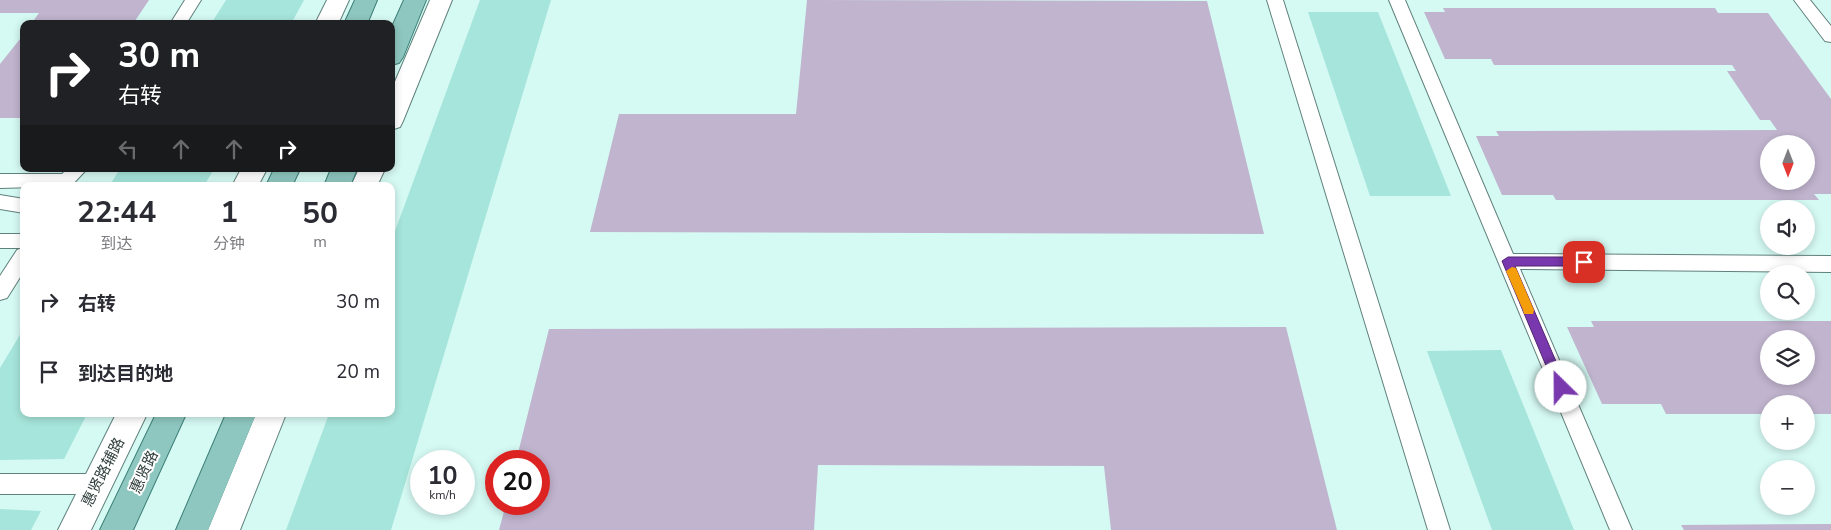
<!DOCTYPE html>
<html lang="zh">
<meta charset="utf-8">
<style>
:root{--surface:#fff;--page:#f2f2f3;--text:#2b2b33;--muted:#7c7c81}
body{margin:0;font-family:"Nunito Sans","Noto Sans SC",sans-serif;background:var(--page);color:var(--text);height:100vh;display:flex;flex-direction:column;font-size:19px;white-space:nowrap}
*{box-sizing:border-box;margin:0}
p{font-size:16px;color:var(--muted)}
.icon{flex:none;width:28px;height:28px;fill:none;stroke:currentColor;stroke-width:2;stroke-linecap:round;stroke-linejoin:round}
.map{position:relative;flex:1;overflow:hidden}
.panel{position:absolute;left:20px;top:182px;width:375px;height:235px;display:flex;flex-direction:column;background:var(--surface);border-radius:10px;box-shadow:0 2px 8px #0003}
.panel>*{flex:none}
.hud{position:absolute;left:20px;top:20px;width:375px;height:152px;border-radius:10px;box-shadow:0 2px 8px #0003;background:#202124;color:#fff;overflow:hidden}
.needle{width:32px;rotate:180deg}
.tools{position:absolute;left:1760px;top:135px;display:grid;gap:10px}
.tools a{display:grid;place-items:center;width:55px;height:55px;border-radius:50%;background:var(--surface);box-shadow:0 2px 8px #0003;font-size:25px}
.speed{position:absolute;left:410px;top:450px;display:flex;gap:10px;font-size:25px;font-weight:700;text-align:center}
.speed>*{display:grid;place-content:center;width:65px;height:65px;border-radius:50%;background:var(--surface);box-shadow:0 2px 8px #0003;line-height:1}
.speed small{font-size:12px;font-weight:400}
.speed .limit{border:8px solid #d22;background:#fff;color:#111}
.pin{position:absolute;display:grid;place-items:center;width:42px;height:42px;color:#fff;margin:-21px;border-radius:10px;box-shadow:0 2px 8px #0006}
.me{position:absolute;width:55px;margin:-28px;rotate:337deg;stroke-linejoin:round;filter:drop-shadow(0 0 4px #0008)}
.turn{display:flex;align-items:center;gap:18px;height:105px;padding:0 15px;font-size:22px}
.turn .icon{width:65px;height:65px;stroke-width:2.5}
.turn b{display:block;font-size:35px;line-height:42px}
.lanes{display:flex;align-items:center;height:48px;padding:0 15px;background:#0003;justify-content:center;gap:25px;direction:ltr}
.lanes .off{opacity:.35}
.eta{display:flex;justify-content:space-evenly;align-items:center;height:85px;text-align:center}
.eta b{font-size:30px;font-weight:700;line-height:35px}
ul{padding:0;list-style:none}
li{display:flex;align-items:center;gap:15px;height:70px;padding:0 15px}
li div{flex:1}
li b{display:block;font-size:19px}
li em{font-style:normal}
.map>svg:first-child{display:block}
.green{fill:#a6e5db}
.building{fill:#c0b4ce;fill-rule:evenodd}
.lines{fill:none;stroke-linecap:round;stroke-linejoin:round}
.service-casing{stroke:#60817c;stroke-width:2}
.tertiary-casing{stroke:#60817c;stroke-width:2}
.primary-casing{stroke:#3c7f76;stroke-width:2}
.service{fill:#fff;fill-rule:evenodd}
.tertiary{fill:#fff;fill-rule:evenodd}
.primary{fill:#8ec7c0;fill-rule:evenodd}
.route{fill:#7938ad;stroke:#4f2470}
.slow{fill:#f59e0b}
.labels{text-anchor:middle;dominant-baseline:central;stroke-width:4;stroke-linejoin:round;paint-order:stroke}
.street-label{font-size:15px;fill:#303f3c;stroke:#fff}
</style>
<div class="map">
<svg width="1831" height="530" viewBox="0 0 1831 530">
<rect width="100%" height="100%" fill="#d5f9f3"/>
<path class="green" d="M226,0H304L291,24H211Z
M480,0H551L391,530H286L329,414H391V242Z
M1308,12H1378L1451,196H1370Z
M120,169H214L204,186H109Z
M24,328V414H87L64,459L0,460V368Z
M1501,350L1574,530H1492L1427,351Z
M0,509L41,511L31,530H0Z"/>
<path class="building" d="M0,0H149L133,24H31L39,13H0Z
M807,0L1207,1L1264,234L590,232L619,114H796Z
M1443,8H1715L1718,13H1768L1831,99V194H1814L1819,200H1556L1553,195H1502L1476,136H1499L1496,131L1777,130L1770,120H1760L1727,71H1736L1732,65H1494L1491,59H1445L1424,12H1445ZM1769,144H1806V181H1769Z
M24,34V118H0V64Z
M1591,321H1831V414H1806V404H1769V414H1666L1661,404H1602L1567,327H1594ZM1769,339H1806V376H1769Z
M1286,327L1337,530H1111L1104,466L818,465L814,530H499L506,504H539V461H516L549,329Z
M1831,524V530H1684L1681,525Z"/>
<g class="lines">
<defs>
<path id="service" d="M185,0H201L186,24H170Z
M1267,0H1283L1450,530H1428Z
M1389,0H1405L1513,254L1831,256V272L1520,269L1632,530H1610Z
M1794,0H1810L1831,26V42L1825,41Z
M67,169H87L71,186L0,188V174H62Z
M0,195L24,199V213L0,209Z
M0,234H24V271L7,298L0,300V276L17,250L22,248H0Z
M0,474H96L104,477L107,484L104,491L96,494H0Z"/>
<path id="tertiary" d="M327,0H349L338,24H315Z
M430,0H452L403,121L400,127L391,130V91Z
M241,169H267L258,186H232Z
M359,169H385L377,186H351Z
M116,414H147L91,530H58Z
M256,414H286L240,530H208Z"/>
<path id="primary" d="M355,0H377L367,24H344Z
M404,0H426L403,57L399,63L391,65V29Z
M274,169H300L292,186H266Z
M331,169H357L350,186H324Z
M156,414H186L133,530H100Z
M226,414H256L208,530H176Z"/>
</defs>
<use href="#service" class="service-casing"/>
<use href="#tertiary" class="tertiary-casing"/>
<use href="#primary" class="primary-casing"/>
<use href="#service" class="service"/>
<use href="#tertiary" class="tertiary"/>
<use href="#primary" class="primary"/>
</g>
<path class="route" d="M1508,257H1584L1589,262L1584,266H1515L1567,387L1565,391L1561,392L1556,391L1555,387L1502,261Z"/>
<path class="slow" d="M1512,267L1516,268L1534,310L1533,314H1524L1523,310L1506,271Z"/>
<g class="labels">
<g class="street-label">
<text transform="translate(103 472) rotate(-63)">惠贤路辅路</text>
<text transform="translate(144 472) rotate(-65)">惠贤路</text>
</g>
</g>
</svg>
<div class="tools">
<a><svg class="needle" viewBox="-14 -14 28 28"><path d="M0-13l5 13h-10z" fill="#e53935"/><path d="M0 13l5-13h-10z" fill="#7c7c81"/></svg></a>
<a><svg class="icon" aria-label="sound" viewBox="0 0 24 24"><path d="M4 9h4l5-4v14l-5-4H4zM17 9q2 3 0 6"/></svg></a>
<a><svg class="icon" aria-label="search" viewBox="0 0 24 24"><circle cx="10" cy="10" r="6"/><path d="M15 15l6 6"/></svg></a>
<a><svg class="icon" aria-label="layers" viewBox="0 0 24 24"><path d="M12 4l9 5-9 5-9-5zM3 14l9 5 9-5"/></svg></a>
<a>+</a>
<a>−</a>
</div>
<div class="speed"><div>10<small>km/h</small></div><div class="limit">20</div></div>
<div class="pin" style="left:1584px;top:262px;background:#d93025"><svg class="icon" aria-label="arrive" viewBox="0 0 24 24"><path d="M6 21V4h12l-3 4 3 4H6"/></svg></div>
<svg class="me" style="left:1561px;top:387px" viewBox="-20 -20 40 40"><circle r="19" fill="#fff"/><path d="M0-13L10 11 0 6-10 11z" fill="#7938ad"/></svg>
<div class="hud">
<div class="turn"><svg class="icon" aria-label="right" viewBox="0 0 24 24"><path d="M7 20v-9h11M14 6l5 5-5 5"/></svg><div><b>30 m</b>右转</div></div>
<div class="lanes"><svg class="icon off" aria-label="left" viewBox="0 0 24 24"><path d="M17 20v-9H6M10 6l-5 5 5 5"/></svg><svg class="icon off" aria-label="ahead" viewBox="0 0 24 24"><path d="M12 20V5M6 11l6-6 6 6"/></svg><svg class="icon off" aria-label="ahead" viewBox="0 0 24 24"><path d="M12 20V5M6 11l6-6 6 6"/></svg><svg class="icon" aria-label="right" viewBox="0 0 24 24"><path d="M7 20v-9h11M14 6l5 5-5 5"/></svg></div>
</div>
<section class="panel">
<div class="eta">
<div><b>22:44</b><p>到达</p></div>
<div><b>1</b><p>分钟</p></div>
<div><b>50</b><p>m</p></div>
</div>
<ul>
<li><svg class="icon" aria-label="right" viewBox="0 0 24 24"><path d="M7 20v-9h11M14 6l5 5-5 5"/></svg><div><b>右转</b></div><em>30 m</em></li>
<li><svg class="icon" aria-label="arrive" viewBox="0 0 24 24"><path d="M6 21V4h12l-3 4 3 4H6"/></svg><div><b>到达目的地</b></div><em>20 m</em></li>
</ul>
</section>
</div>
